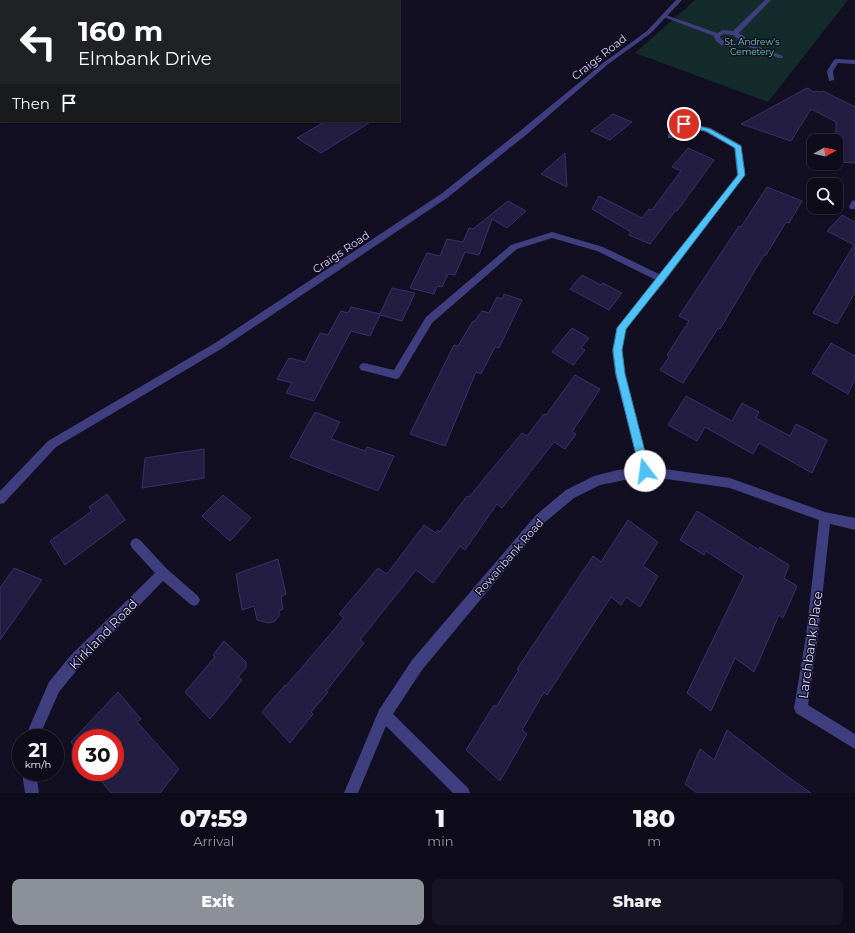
<!DOCTYPE html>
<style>
:root{--surface:#0e0b1a;--page:#171423;--text:#f1f3f6;--muted:#9b9ba2;--line:#2e2b39;--accent:#8c9099}
body{margin:0;font-family:Montserrat,sans-serif;background:var(--page);color:var(--text);height:100vh;display:flex;flex-direction:column;font-size:15px;white-space:nowrap}
*{box-sizing:border-box;margin:0}
p{font-size:13px;color:var(--muted)}
.icon{flex:none;width:22px;height:22px;fill:none;stroke:currentColor;stroke-width:2;stroke-linecap:round;stroke-linejoin:round}
.map{position:relative;height:793px;overflow:hidden}
.drawer{display:flex;flex-direction:column;background:var(--surface);flex:1}
.drawer>*{flex:none}
.top-card{position:absolute;left:0px;top:0px;width:400px;height:122px;box-shadow:0 1px 3px #0004,0 0 0 1px var(--line);background:#202124;color:#fff;overflow:hidden}
.needle{width:26px;rotate:82deg}
.buttons{position:absolute;left:807px;top:134px;display:grid;gap:8px}
.buttons a{display:grid;place-items:center;width:36px;height:36px;border-radius:8px;background:var(--surface);box-shadow:0 1px 3px #0004,0 0 0 1px var(--line);font-size:20px}
.speed{position:absolute;left:12px;top:729px;display:flex;gap:8px;font-size:20px;font-weight:700;text-align:center}
.speed>*{display:grid;place-content:center;width:52px;height:52px;border-radius:50%;background:var(--surface);box-shadow:0 1px 3px #0004,0 0 0 1px var(--line);line-height:1}
.speed small{font-size:10px;font-weight:400}
.speed .limit{border:6px solid #d22;background:#fff;color:#111}
.pin{position:absolute;display:grid;place-items:center;width:34px;height:34px;color:#fff;margin:-17px;border:2px solid #fff;border-radius:50%;box-shadow:0 1px 4px #0007}
.me{position:absolute;width:44px;margin:-22px;rotate:345deg;stroke-linejoin:round;filter:drop-shadow(0 0 3px #0008)}
.turn{display:flex;align-items:center;gap:14px;height:84px;padding:0 12px;font-size:18px}
.turn .icon{width:52px;height:52px;stroke-width:2.5}
.turn b{display:block;font-size:28px;line-height:34px}
.then{display:flex;align-items:center;height:38px;padding:0 12px;background:#0003;gap:8px;font-size:15px}
.eta{display:flex;justify-content:space-evenly;align-items:center;height:68px;text-align:center}
.eta b{font-size:24px;font-weight:800;line-height:28px}
.action{display:flex;gap:8px;margin-top:auto;padding:8px 12px}
.action a{flex:1;height:46px;border-radius:8px;background:var(--accent);color:#fff;font-size:16px;font-weight:800;line-height:46px;text-align:center}
.action a+a{background:var(--page);color:var(--text)}
.map>svg:first-child{display:block}
.green{fill:#132b2a}
.building{fill:#231d42;stroke:#3b306c}
.lines{fill:none;stroke-linecap:round;stroke-linejoin:round}
.path{stroke:#37aca3;stroke-width:1.5;stroke-dasharray:1.5 2;stroke-linecap:butt}
.service{fill:#3f3e7e;fill-rule:evenodd}
.minor{fill:#3f3e7e;fill-rule:evenodd}
.route{fill:#4fc3f7;stroke:#337fa1}
.labels{text-anchor:middle;dominant-baseline:central;stroke-width:3;stroke-linejoin:round;paint-order:stroke}
.far-park-label{font-size:9px;fill:#64d7b8;stroke:#120f22}
.street-label{font-size:11px;fill:#d7d3fc;stroke:#120f22}
.near-street-label{font-size:13px;fill:#d7d3fc;stroke:#120f22}
</style>
<div class="map">
<svg width="855" height="793" viewBox="0 0 855 793">
<rect width="100%" height="100%" fill="#120f22"/>
<path class="green" d="M0,0H280L1,1L0,79Z
M695,0H848L768,102L635,53Z"/>
<path class="building" d="M807,88L814,92L817,91L820,92L823,91L855,107V163L836,162V122L811,109L791,141L741,124Z
M613,114L632,122L610,140L591,131Z
M326,121H372L321,153L297,138Z
M688,148L714,160L677,211L676,210L650,244L629,235L631,232L592,209L599,196L642,218L649,209L652,210L681,171L672,167Z
M565,153L567,187L541,174Z
M767,187L802,201L789,223L786,222L766,255H764L720,329L718,328L683,383L660,370L669,357L667,355L689,321L679,316L739,226L741,227Z
M508,201L526,211L507,228L492,219L479,255L465,252L455,275L448,274L442,287L437,286L434,294L410,288L427,253L440,256L447,239L463,242L469,228L473,229Z
M842,215L855,222V292L837,324L813,313L854,245L827,231Z
M582,275L601,285L603,283L622,293L609,310L570,289Z
M392,288L415,293L402,321L380,315L370,336L351,331L314,401L286,393L292,383L277,379L289,358L305,362L320,333L328,335L341,311L348,313L351,307L380,314Z
M504,294L522,300L499,348L495,347L481,374L476,372L445,446L410,434L454,345L458,346L473,321H475L482,311L489,313L497,297L502,299Z
M572,328L589,338L581,348L585,350L573,365L552,352Z
M831,343L855,356V379L848,394L812,373Z
M575,375L600,389L572,432L576,434L565,449L554,442L502,508L497,504L465,550L460,546L433,583L416,570L360,640L364,643L326,691L328,692L311,712L313,714L290,743L262,712L285,685L286,686L344,618L339,614L378,568L387,574L424,525L436,533L438,530L440,532L467,496L469,497L522,433L527,436L544,414L546,415Z
M686,396L732,421L742,403L759,412L756,418L790,436L796,424L827,440L812,473L759,443L753,454L705,427L697,441L668,425Z
M315,412L340,422L331,439L365,451L367,447L394,456L378,491L290,457Z
M204,449V478L142,488L145,458Z
M107,494L125,520L65,565L50,541L92,511L89,507Z
M223,495L251,518L230,541L202,516Z
M697,511L759,550L760,547L789,565L784,578L797,586L783,618L779,615L754,672L735,658L711,711L687,693L744,576L706,551L704,555L680,540Z
M628,520L658,542L643,566L658,576L640,607L626,597L621,605L611,597L547,695L544,692L522,730L527,734L500,781L466,750L494,705L496,707L519,670L517,669L593,556L601,562Z
M278,559L286,594L281,597L283,609L279,611V616L275,621L269,623L257,620L254,606L242,610L236,574Z
M14,568L42,580L0,640V588Z
M224,641L246,662V668L238,677L242,680L210,719L185,692L215,657L213,655Z
M118,692L141,719L137,722L179,769L160,793H111L94,772H115V738H81V755L71,742Z
M727,730L784,774L811,793H697L685,784L700,749L714,760Z"/>
<g class="lines">
<path class="path" d="M233,1L237,0"/>
<path class="service" d="M765,0H771L739,33L745,37L746,42L783,56V58H779L743,45L730,47L721,45L715,40L714,36L661,16L666,15L717,33L723,30L733,31ZM724,34L733,35L741,41C734,46 727,44 720,38V36Z"/>
<path class="minor" d="M676,0H682L651,33L607,65L526,135L447,198L221,349L56,447L4,503L0,504V491L48,441L215,343L441,194L520,131L603,63L647,31Z
M836,59L855,60V64L838,63L833,71L834,80L829,81L827,71L834,60Z
M685,122L711,128L741,145L745,175L665,281L626,329L622,350L625,374L649,467L730,478L825,512L855,518V530L830,524L818,636L808,705L855,734V749L796,713L794,708L806,636L819,520L730,488L645,476L600,485L574,498L544,523L422,670L393,714L468,788L470,793H453L386,726L358,793H344L379,710L412,660L536,515L566,490L594,476L618,470L639,467L615,374L612,350L619,325L656,280L597,251L552,238L517,249L432,323L399,378L396,379L361,370L359,367L361,364L364,363L394,370L426,317L511,245L549,233L552,232L603,247L661,275L737,175L734,148L705,132L686,126L674,138H668V134Z
M855,200V209H850L849,207L852,201Z
M136,538L140,540L167,569L198,596L200,600L198,604L194,606L190,604L163,581L81,665L59,692L43,728L41,738H27L29,728L49,682L71,655L155,573L132,548L130,544L132,540Z
M22,772H36L39,793H25Z"/>
</g>
<path class="route" d="M684,122L710,129L741,146L745,175L664,281L626,329L622,350L625,374L650,471L649,474L645,475L642,474L640,471L616,374L613,350L617,328L738,175L735,148L706,131L682,126L681,124Z"/>
<g class="labels">
<g class="far-park-label">
<text x="752" y="41">St. Andrew's<tspan x="752" dy="10">Cemetery</tspan></text>
</g>
<g class="street-label">
<text transform="translate(599 57) rotate(-38)">Craigs Road</text>
<text transform="translate(341 252) rotate(-34)">Craigs Road</text>
<text transform="translate(509 557) rotate(-49)">Rowanbank Road</text>
</g>
<g class="near-street-label">
<text transform="translate(103 634) rotate(-46)">Kirkland Road</text>
<text transform="translate(810 645) rotate(-82)">Larchbank Place</text>
</g>
</g>
</svg>
<div class="buttons">
<a><svg class="needle" viewBox="-14 -14 28 28"><path d="M0-13l5 13h-10z" fill="#e53935"/><path d="M0 13l5-13h-10z" fill="#9b9ba2"/></svg></a>
<a><svg class="icon" aria-label="search" viewBox="0 0 24 24"><circle cx="10" cy="10" r="6"/><path d="M15 15l6 6"/></svg></a>
</div>
<div class="speed"><div>21<small>km/h</small></div><div class="limit">30</div></div>
<div class="pin" style="left:684px;top:124px;background:#d93025"><svg class="icon" aria-label="arrive" viewBox="0 0 24 24"><path d="M6 21V4h12l-3 4 3 4H6"/></svg></div>
<svg class="me" style="left:645px;top:471px" viewBox="-20 -20 40 40"><circle r="19" fill="#fff"/><path d="M0-13L10 11 0 6-10 11z" fill="#4fc3f7"/></svg>
<div class="top-card">
<div class="turn"><svg class="icon" aria-label="left" viewBox="0 0 24 24"><path d="M17 20v-9H6M10 6l-5 5 5 5"/></svg><div><b>160 m</b>Elmbank Drive</div></div>
<div class="then">Then<svg class="icon" aria-label="arrive" viewBox="0 0 24 24"><path d="M6 21V4h12l-3 4 3 4H6"/></svg></div>
</div>
</div>
<section class="drawer">
<div class="eta">
<div><b>07:59</b><p>Arrival</p></div>
<div><b>1</b><p>min</p></div>
<div><b>180</b><p>m</p></div>
</div>
<div class="action"><a>Exit</a><a>Share</a></div>
</section>
